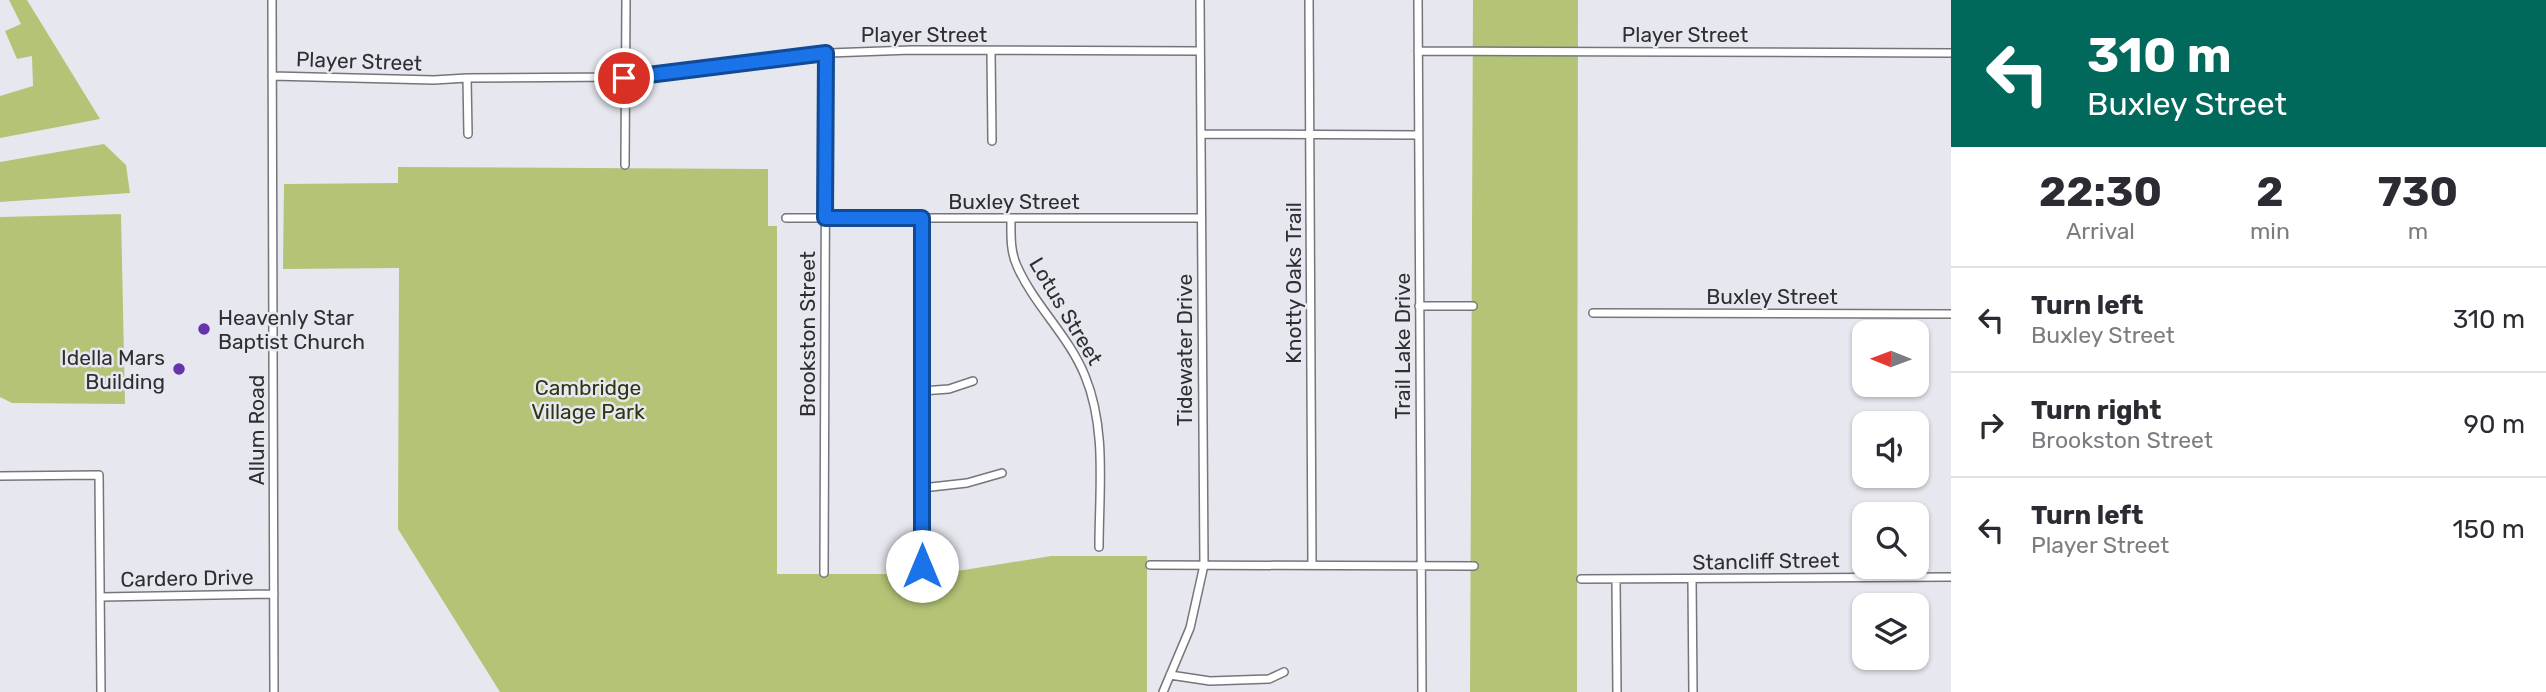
<!DOCTYPE html>
<style>
:root{--surface:#fff;--page:#f2f2f3;--text:#2b2b33;--muted:#7c7c81;--line:#e1e1e2}
body{margin:0;font-family:Rubik,sans-serif;background:var(--page);color:var(--text);height:100vh;display:flex;flex-direction:column;font-size:26px;white-space:nowrap}
*{box-sizing:border-box;margin:0}
p{font-size:23px;color:var(--muted)}
.icon{flex:none;width:38px;height:38px;fill:none;stroke:currentColor;stroke-width:2;stroke-linecap:round;stroke-linejoin:round}
.map{position:relative;flex:1;overflow:hidden}
.panel{display:flex;flex-direction:column;background:var(--surface);width:595px}
.panel>*{flex:none}
.guide{background:#00695c;color:#fff;overflow:hidden}
.needle{width:46px;rotate:271deg}
.buttons{position:absolute;left:1852px;top:320px;display:grid;gap:14px}
.buttons a{display:grid;place-items:center;width:77px;height:77px;border-radius:14px;background:var(--surface);box-shadow:0 2px 5px #0004;font-size:35px}
.pin{position:absolute;display:grid;place-items:center;width:60px;height:60px;color:#fff;margin:-30px;border:4px solid #fff;border-radius:50%;box-shadow:0 2px 7px #0007}
.me{position:absolute;width:77px;margin:-38px;rotate:0deg;stroke-linejoin:round;filter:drop-shadow(0 0 5px #0008)}
.turn{display:flex;align-items:center;gap:24px;height:147px;padding:0 21px;font-size:32px}
.turn .icon{width:91px;height:91px;stroke-width:2.5}
.turn b{display:block;font-size:49px;line-height:60px}
.eta{display:flex;justify-content:space-evenly;align-items:center;height:119px;text-align:center}
.eta b{font-size:42px;font-weight:700;line-height:49px}
ul{padding:0;list-style:none}
li{display:flex;align-items:center;gap:21px;height:105px;padding:0 21px;border-top:2px solid var(--line)}
li div{flex:1}
li b{display:block;font-size:26px}
li em{font-style:normal}
main{display:flex;flex:1;min-height:0}
.map>svg:first-child{display:block}
.green{fill:#b4c477}
.lines{fill:none;stroke-linecap:round;stroke-linejoin:round}
.minor-casing{stroke:#75757c;stroke-width:10}
.minor{stroke:#fff;stroke-width:7}
.route-casing{stroke:#114b97;stroke-width:18}
.route{stroke:#1a73e8;stroke-width:12}
.poi-dot{fill:#6633ab;stroke:#e7e8ef;stroke-width:2.5}
.labels{text-anchor:middle;dominant-baseline:central;stroke-width:5;stroke-linejoin:round;paint-order:stroke}
.street-label{font-size:21px;fill:#2f2f32;stroke:#e7e8ef}
.poi-label{font-size:21px;fill:#2f2f32;stroke:#e7e8ef;text-anchor:start}
.park-label{font-size:21px;fill:#2e3511;stroke:#e7e8ef}
</style>
<main>
<div class="map">
<svg width="1951" height="692" viewBox="0 0 1951 692">
<rect width="100%" height="100%" fill="#e7e8ef"/>
<path class="green" d="M9,0H27L100,119L0,138V96L33,86L32,56L17,59L5,31L21,24Z
M1473,0H1578L1577,692H1470Z
M104,144L126,165L130,193L0,202V162Z
M398,167L768,169V226H777V574H939L1051,556H1147V692H500L398,529L399,268L283,269L284,184L398,183Z
M121,214L125,404L12,403L0,397V217Z"/>
<g class="lines">
<defs>
<path id="minor" d="M272,0L274,692
M1309,0L1312,565
M1418,0L1422,692
M991,51L992,141
M1418,51L1951,53
M272,76L434,80L467,78L624,77L829,53L911,50L1199,51
M467,78L468,134
M1201,134L1418,135
M625,165L626,0
M786,218H1201
M1011,218C1011,234 1010,251 1017,266C1034,305 1069,336 1085,376C1107,429 1099,491 1099,547
M1419,306H1473
M1593,313L1951,314
M922,391L949,389L973,381
M0,476L99,475L101,692
M922,488L967,483L1002,473
M1150,565L1474,566
M921,567L922,218
M824,573L826,53
M1581,579L1951,577
M1616,579L1617,692
M1692,579L1693,692
M101,597L274,594
M1170,675L1210,681L1269,679L1284,672
M1163,692L1190,628L1204,565L1200,0"/>
</defs>
<use href="#minor" class="minor-casing"/>
<use href="#minor" class="minor"/>
</g>
<g class="lines">
<defs>
<path id="route" d="M624,78L826,53L825,218H922V566"/>
</defs>
<use href="#route" class="route-casing"/>
<use href="#route" class="route"/>
</g>
<g class="poi-dot">
<circle cx="204" cy="329" r="7"/>
<circle cx="179" cy="369" r="7"/>
</g>
<g class="labels">
<g class="street-label">
<text x="924" y="34">Player Street</text>
<text x="1685" y="34">Player Street</text>
<text transform="translate(359 61) rotate(2)">Player Street</text>
<text x="1014" y="201">Buxley Street</text>
<text transform="translate(1293 283) rotate(-90)">Knotty Oaks Trail</text>
<text x="1772" y="296">Buxley Street</text>
<text transform="translate(1066 311) rotate(59)">Lotus Street</text>
<text transform="translate(807 334) rotate(-90)">Brookston Street</text>
<text transform="translate(1402 346) rotate(-90)">Trail Lake Drive</text>
<text transform="translate(1184 350) rotate(-90)">Tidewater Drive</text>
<text transform="translate(256 430) rotate(-90)">Allum Road</text>
<text transform="translate(1766 561) rotate(-1)">Stancliff Street</text>
<text transform="translate(187 578) rotate(-1)">Cardero Drive</text>
</g>
<g class="poi-label">
<text x="218" y="317">Heavenly Star<tspan x="218" dy="24">Baptist Church</tspan></text>
<text x="165" y="357" text-anchor="end">Idella Mars<tspan x="165" dy="24">Building</tspan></text>
</g>
<g class="park-label">
<text x="588" y="387">Cambridge<tspan x="588" dy="24">Village Park</tspan></text>
</g>
</g>
</svg>
<div class="buttons">
<a><svg class="needle" viewBox="-14 -14 28 28"><path d="M0-13l5 13h-10z" fill="#e53935"/><path d="M0 13l5-13h-10z" fill="#7c7c81"/></svg></a>
<a><svg class="icon" aria-label="sound" viewBox="0 0 24 24"><path d="M4 9h4l5-4v14l-5-4H4zM17 9q2 3 0 6"/></svg></a>
<a><svg class="icon" aria-label="search" viewBox="0 0 24 24"><circle cx="10" cy="10" r="6"/><path d="M15 15l6 6"/></svg></a>
<a><svg class="icon" aria-label="layers" viewBox="0 0 24 24"><path d="M12 4l9 5-9 5-9-5zM3 14l9 5 9-5"/></svg></a>
</div>
<div class="pin" style="left:624px;top:78px;background:#d93025"><svg class="icon" aria-label="arrive" viewBox="0 0 24 24"><path d="M6 21V4h12l-3 4 3 4H6"/></svg></div>
<svg class="me" style="left:922px;top:566px" viewBox="-20 -20 40 40"><circle r="19" fill="#fff"/><path d="M0-13L10 11 0 6-10 11z" fill="#1a73e8"/></svg>
</div>
<section class="panel">
<div class="guide">
<div class="turn"><svg class="icon" aria-label="left" viewBox="0 0 24 24"><path d="M17 20v-9H6M10 6l-5 5 5 5"/></svg><div><b>310 m</b>Buxley Street</div></div>
</div>
<div class="eta">
<div><b>22:30</b><p>Arrival</p></div>
<div><b>2</b><p>min</p></div>
<div><b>730</b><p>m</p></div>
</div>
<ul>
<li><svg class="icon" aria-label="left" viewBox="0 0 24 24"><path d="M17 20v-9H6M10 6l-5 5 5 5"/></svg><div><b>Turn left</b><p>Buxley Street</p></div><em>310 m</em></li>
<li><svg class="icon" aria-label="right" viewBox="0 0 24 24"><path d="M7 20v-9h11M14 6l5 5-5 5"/></svg><div><b>Turn right</b><p>Brookston Street</p></div><em>90 m</em></li>
<li><svg class="icon" aria-label="left" viewBox="0 0 24 24"><path d="M17 20v-9H6M10 6l-5 5 5 5"/></svg><div><b>Turn left</b><p>Player Street</p></div><em>150 m</em></li>
</ul>
</section>
</main>
